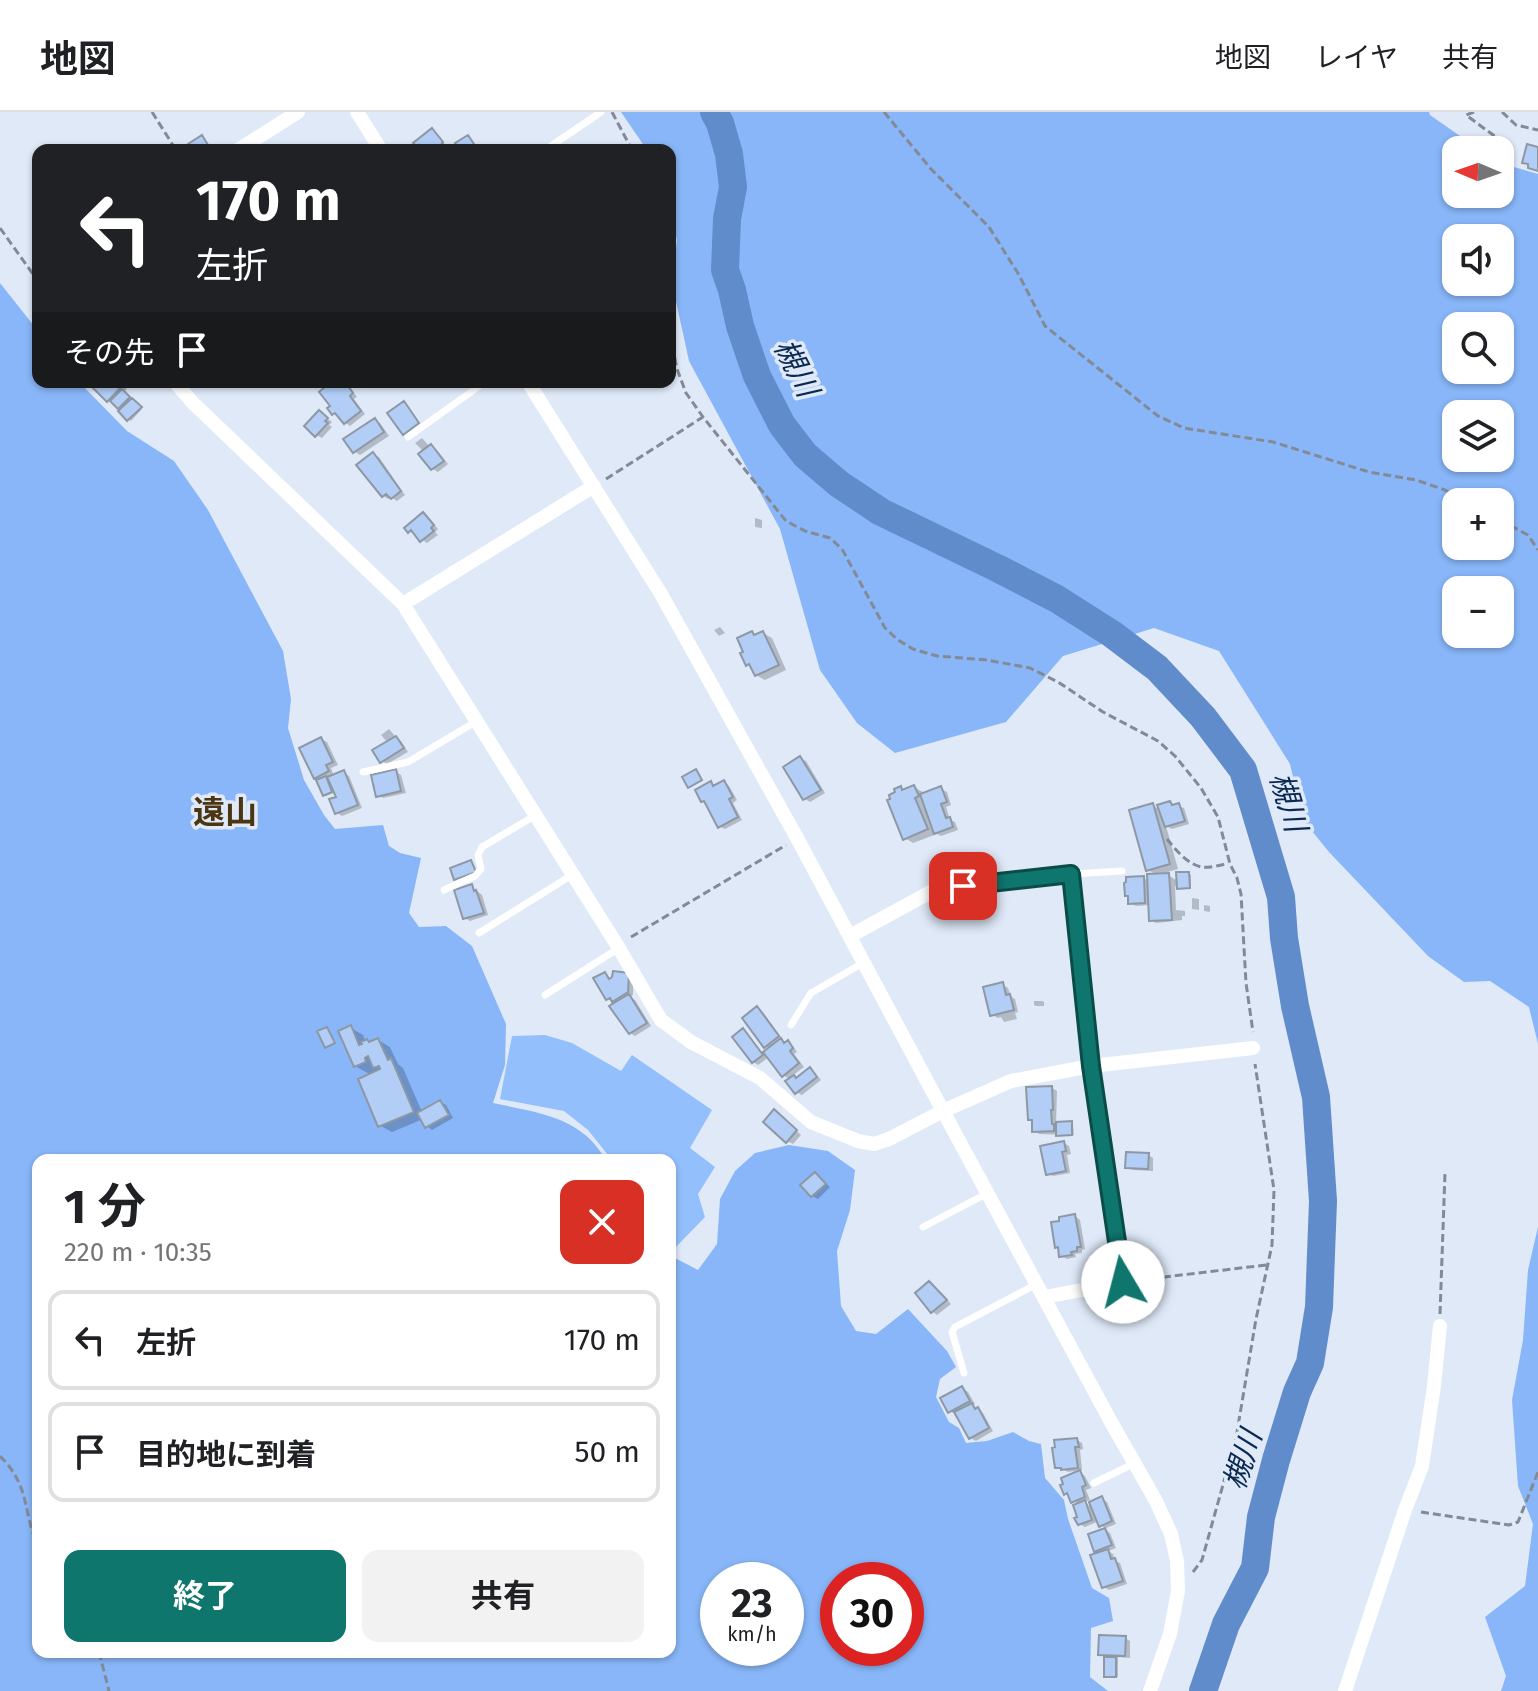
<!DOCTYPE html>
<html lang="ja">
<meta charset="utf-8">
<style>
:root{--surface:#fff;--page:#f2f2f2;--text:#202124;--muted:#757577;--line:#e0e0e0;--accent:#0f766e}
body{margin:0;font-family:"Fira Sans","Noto Sans JP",sans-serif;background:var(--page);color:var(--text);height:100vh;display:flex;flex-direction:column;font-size:30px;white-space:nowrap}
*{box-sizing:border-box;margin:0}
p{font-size:26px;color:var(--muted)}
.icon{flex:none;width:44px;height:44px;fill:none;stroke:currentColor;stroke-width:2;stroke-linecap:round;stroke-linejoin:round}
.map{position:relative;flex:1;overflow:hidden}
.details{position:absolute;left:32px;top:1042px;width:644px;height:504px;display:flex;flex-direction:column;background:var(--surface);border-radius:16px;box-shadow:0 2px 6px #0004}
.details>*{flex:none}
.guide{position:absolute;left:32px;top:32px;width:644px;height:244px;border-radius:16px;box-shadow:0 2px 6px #0004;background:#202124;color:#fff;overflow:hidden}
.needle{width:52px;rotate:272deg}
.controls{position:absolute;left:1442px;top:24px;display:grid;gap:16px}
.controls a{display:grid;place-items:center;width:72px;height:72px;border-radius:16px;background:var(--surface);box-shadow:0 2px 6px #0004;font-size:40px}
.speed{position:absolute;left:700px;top:1450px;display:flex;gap:16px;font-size:40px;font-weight:700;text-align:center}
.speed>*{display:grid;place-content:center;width:104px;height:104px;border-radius:50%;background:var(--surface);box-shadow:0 2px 6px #0004;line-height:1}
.speed small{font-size:20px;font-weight:400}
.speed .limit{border:12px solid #d22;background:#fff;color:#111}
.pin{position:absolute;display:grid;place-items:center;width:68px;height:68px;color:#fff;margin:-34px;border-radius:16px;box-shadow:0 4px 12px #0006}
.me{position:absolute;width:88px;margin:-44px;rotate:352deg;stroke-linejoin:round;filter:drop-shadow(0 0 6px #0008)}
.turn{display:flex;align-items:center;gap:28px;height:168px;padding:0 32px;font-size:36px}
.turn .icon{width:104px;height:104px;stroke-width:2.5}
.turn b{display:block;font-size:56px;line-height:68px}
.then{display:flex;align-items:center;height:76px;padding:0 32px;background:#0003;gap:16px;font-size:30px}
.round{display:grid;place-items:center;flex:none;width:84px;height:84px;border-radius:16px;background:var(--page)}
.overview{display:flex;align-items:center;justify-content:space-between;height:136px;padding:0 32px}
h1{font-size:48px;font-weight:700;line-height:60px}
.primary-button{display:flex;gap:16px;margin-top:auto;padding:16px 32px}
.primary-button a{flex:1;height:92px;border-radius:16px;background:var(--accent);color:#fff;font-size:32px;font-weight:700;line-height:92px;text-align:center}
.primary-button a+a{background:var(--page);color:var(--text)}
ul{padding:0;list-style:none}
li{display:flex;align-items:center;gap:24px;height:100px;margin:0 16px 12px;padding:0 16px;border:4px solid var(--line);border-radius:16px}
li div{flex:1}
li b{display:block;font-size:30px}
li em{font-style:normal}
header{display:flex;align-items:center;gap:48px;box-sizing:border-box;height:112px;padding:0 40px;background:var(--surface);border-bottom:2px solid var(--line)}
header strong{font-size:38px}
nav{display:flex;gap:44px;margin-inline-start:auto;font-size:28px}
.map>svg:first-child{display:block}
.green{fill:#94bffd}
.forest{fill:#88b6f8;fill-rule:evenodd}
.shadow{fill:#0003}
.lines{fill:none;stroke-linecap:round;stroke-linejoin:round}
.river{stroke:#608ccb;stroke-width:28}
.building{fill:#b2cef6;stroke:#8e98a5;stroke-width:2}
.path{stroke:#838a95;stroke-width:3;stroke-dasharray:8 4;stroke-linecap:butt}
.service{stroke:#fff;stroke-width:7}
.minor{stroke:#fff;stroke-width:14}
.route-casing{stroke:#0a4d48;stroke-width:20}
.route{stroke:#0f766e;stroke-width:14}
.labels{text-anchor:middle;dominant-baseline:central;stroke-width:7;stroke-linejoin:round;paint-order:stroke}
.water-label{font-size:30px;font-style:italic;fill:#0b2951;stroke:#dfe9f8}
.quarter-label{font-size:32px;font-weight:bold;fill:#4c3612;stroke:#dfe9f8}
</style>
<header>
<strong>地図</strong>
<nav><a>地図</a><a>レイヤ</a><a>共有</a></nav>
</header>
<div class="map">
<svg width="1538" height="1579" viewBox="0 0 1538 1579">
<rect width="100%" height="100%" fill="#dfe9f8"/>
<path class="green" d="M545,923L572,931L621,959L632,943L712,998L690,1036L715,1055L698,1082L705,1105L676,1135L670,1130V1048H612L588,1018L564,999L500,987L512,924Z"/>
<path class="forest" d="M621,0H1429L1430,3L1480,38H1456V82H1500V51L1538,62V932L1529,895L1490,869L1464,870L1428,844L1329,740L1303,708L1290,652L1219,539L1154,516L1063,544L1006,610L895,641L857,611L820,558L780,417L689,249L672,171L677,128L670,101V38H647ZM1456,126H1500V170H1456ZM1456,214H1500V258H1456ZM1456,302H1500V346H1456ZM1456,390H1500V434H1456ZM1456,478H1500V522H1456Z
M0,171L38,219V270H79L127,319L174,349L208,398L283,539L291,587L288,616L304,668L324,703L335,717L383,713L389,734L400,741L421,746L409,801L419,815L446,814L472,834L506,912L505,953L493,991C538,1001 581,1004 606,1048H38V1540H670V1145L675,1146L698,1158L717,1132L720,1087L735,1059L755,1041L789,1033L828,1039L855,1058L850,1098L837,1139L841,1194L856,1219L876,1222L908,1197L947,1239L956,1255L940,1267L936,1285L949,1310L959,1316L966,1331L987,1329L1013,1320L1029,1329L1041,1332L1045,1366L1064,1388L1068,1407L1092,1476L1109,1486L1113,1509L1091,1516L1090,1565L1108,1579H0ZM718,1468H786V1536H718ZM838,1468H906V1536H838Z
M1538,1115V1579H1501L1506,1564L1485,1505L1525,1474L1533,1412L1518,1374L1512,1288L1523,1228L1528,1158Z"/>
<path class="shadow" d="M90,270H119L127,277L124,280L142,297L131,309L121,299L123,298L108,288Z
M334,270H346L357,285L354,287L365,302L350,314L333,301Z
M324,304L332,310L329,313L332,315L322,326L316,323Z
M375,308L380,311L389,324L360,343L354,339Z
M422,326L430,335L436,337L448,352L438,360L433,357L424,340L415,331Z
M373,342L379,345L405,383L397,389L391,385L388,387L383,384Z
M424,403L429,406L438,417L435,420L438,423L427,431L409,419Z
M755,406L762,408V416L755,415Z
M720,515L725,521L719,524L714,518Z
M752,521L757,524L763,521L772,526L786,558L765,568L756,563L753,556L748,552Z
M389,617L395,624L394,625L401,629L408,640L387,652L382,649L388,631L381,623Z
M321,627L327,630L338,653L331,656L334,664L343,660L349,664L362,696L342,704L337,701L338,686L336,680L326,684L324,683L315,666Z
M800,646L806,649L825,681L810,690L805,687Z
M396,660L401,663L406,681L383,686L378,683Z
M724,670L729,674L737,688L733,691L742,708L725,717L719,714L707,691L703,689L710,671L716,675Z
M914,675L923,680L924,683L941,677L947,680L951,693L946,695L950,708L955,710L958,718L941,724L937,722L913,731L905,726L901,677L904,679Z
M1170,691L1184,696L1189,712L1172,717L1166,714L1178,757L1164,761L1178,769L1189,762L1191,763V777H1181L1175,774L1176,798L1185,799V804H1182V808L1156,811L1151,808L1150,793L1136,794L1130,791L1143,766L1149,769L1159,764L1148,758L1153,694L1161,698Z
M471,774L482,783L488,803L470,809L465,806Z
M1192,786L1199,787V798L1192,797Z
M1204,793L1210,794V800L1204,799Z
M615,861L633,867V883L630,885L635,888L651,914L635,924L630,921L617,892L608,887L605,862L610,866L614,872Z
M1003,873L1008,876L1011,885L1015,887L1018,900L1015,901L1017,907L1004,910L1001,905L998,906L992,903Z
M1034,889H1042L1044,890V894H1036L1034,893Z
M758,897L763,900L783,928L781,929L793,934L797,940L794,942L804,955L792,964L798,967L810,958L815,961L821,968L802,983L796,980L791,968L783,963L769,945L758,953L753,950L743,919L748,922L763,942L770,937L765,934Z
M351,916L363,923L366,930L371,931L378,928L390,935L398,952L403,956L422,1000L440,990L446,993L453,1006L432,1018L427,1014L423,1007L392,1020L379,1013L371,963L355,954Z
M1052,976L1057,979L1056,1012H1073L1074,1023L1039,1022L1034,1019V1010L1030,1007Z
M780,1003L801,1023L793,1032L787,1029Z
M1064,1031L1069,1034L1071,1042L1067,1043L1070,1061L1053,1064L1048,1061Z
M1148,1043L1153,1046V1059L1133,1058L1128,1055Z
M816,1062L830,1075L818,1087L812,1084Z
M1075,1104L1080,1108L1085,1137L1082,1138V1141L1075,1142L1076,1145L1067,1147L1061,1144L1060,1136L1057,1134Z
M929,1171L935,1175L951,1192L937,1203L932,1199Z
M962,1276L968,1280L975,1292L972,1293L983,1301L993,1319L976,1329L970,1326L957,1301L955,1302L950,1299Z
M1077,1328L1082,1331L1083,1337L1080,1338L1082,1358L1068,1360L1057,1355Z
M1080,1360L1085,1364L1091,1376L1086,1378L1090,1388L1084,1390L1093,1396L1102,1387L1107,1390L1116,1412L1106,1416L1100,1413L1099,1409L1085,1415L1079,1412V1393L1066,1381Z
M1105,1418L1110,1421L1116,1436L1108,1439L1113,1442L1115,1449L1120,1451L1127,1472L1109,1478L1104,1475L1101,1441L1096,1438Z
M1125,1526L1130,1529V1546L1118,1545V1565H1108L1106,1564V1545L1100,1542Z"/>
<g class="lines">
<path class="river" d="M714,0L720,11L729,42L733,75L727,107L725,158L732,178L740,214L757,264L782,313L805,343L839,372L881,400L997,456L1057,487L1112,522L1157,556L1203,605L1243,658L1281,785L1284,826L1295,894L1316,985L1323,1089L1319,1195L1310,1251L1297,1280L1276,1348L1261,1405L1255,1456L1226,1512L1203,1579"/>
</g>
<path class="building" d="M432,16L443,30L442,31L448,38H419L413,31Z
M202,23L211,38H192L188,32Z
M468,23L478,38H460L455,31Z
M1527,32L1538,35V59L1528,56V52L1522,51Z
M87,270H119L123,273L107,290Z
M331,270H345L353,281L350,284L361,299L344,312L335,301L332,303L327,296L330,294L319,280Z
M122,277L130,285L118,297L110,289Z
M132,286L142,295L127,309L118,299Z
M404,289L419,311L403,323L387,301Z
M319,298L328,306L325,309L328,311L315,325L304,314Z
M375,306L384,320L353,341L343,327Z
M431,332L444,349L431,358L418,342Z
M373,340L401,379L391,387L386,382L382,385L356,353Z
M423,400L434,413L431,416L434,419L420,430L411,418L408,421L404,416Z
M752,519L754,523L763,519L779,553L755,564L749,552L746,554L740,541L743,540L737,526Z
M396,624L404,636L380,651L372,638Z
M321,625L333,650L326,653L329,659L314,667L299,636Z
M800,644L821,678L803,688L783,655Z
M396,657L401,679L376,685L371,663Z
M696,657L702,668L688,676L682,665Z
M344,658L358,693L335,702L329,687L336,685L327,665Z
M326,664L332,680L323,684L316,668Z
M724,668L733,685L729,687L738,705L718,716L704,689L701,690L695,678L711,669L713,674Z
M914,673L919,684L915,686L928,717L903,728L887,688L890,687L889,683L895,680L894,677L901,674L902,678Z
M941,674L947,690L941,692L946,706L950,705L953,715L934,722L920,682Z
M1170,689L1172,693L1179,691L1185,709L1165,715L1157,693Z
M1153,691L1170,752L1146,759L1129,698Z
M471,748L476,760L454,768L450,756Z
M1176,760H1189L1190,776L1177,777Z
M1169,761L1172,808L1149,809L1147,762Z
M1144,764L1145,791L1128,792V784H1125L1124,771L1126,770V765Z
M472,772L474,779L476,778L484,801L463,807L454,778Z
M613,859L629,861L628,880L612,890L610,886L606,888L593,866L605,860L609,867L612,865Z
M1003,870L1006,883L1010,882L1014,898L990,904L983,875Z
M629,882L647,911L629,922L609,894Z
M757,894L779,924L764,936L742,906Z
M351,913L359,933L362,932L361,930L367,927L369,930L378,926L388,948L391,946L414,1000L378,1015L358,967L380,957L379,954L373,956L368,944L365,946L366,950L354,955L338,919Z
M327,915L335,931L325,936L317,919Z
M743,916L763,943L752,951L732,925Z
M781,926L784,931L788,928L793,936L790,939L799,951L782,965L763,940Z
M810,955L817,965L795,982L785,969L794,963L796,966Z
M1052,974L1053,998H1051L1052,1012H1054V1019L1032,1020V1008H1028L1026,975Z
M440,988L449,1003L425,1016L417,1001Z
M774,997L797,1018L786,1031L763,1010Z
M1072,1009V1023L1056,1024V1010Z
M1064,1029L1066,1039L1062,1040L1066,1059L1046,1063L1040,1034Z
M1126,1040L1149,1041L1148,1057L1125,1056Z
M815,1060L826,1072L811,1085L800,1073Z
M1075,1102L1081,1135H1077V1139L1071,1140L1072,1143L1059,1145L1058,1135L1055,1136L1051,1110L1059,1109V1105Z
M929,1169L947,1188L931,1201L915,1181Z
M962,1274L970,1289L948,1301L940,1286Z
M972,1291L975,1297L978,1295L989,1316L969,1327L954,1300Z
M1077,1326L1079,1335H1075L1078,1356L1061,1358V1356H1055L1052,1336L1055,1335L1054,1328Z
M1080,1358L1086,1373L1082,1375L1085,1385L1071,1391L1067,1381L1064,1383L1060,1373L1063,1372L1061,1366Z
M1102,1384L1112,1409L1099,1415L1089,1390Z
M1085,1388L1092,1408L1078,1413L1074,1406L1077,1405L1073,1393Z
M1105,1416L1112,1433L1094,1440L1088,1422Z
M1108,1437L1111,1447L1115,1446L1123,1469L1102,1476L1090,1443Z
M1099,1523L1126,1524L1125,1544L1098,1543Z
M1104,1545H1116V1565H1104Z"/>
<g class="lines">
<path class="path" d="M152,0L176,38
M612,0L632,38
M884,0L931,57L989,115L1019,163L1045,214L1158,304L1184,316L1273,330L1369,360L1416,368L1445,378L1467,390
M1474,0L1466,3L1512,37
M1502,0L1516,13L1538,18
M0,116L33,162H38
M670,222L677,257L686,281L703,305
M606,367L703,305L786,409L805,419L830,426L842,437L885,516L898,528L913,537L937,544L987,548L1030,556L1058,570L1103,600L1158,629L1175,644L1201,676L1218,705L1230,752L1237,766L1241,782L1246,871L1253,920
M1500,408L1528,423L1538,438
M1167,727C1175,737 1188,753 1202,755C1210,756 1220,753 1228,752
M631,825L786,733
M1139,1168L1266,1153
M1440,1202L1445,1061
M0,1344C31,1375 22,1399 38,1434
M1421,1400L1509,1413L1518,1410L1538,1360
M1193,1460L1202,1448L1236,1326L1256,1207L1272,1133L1274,1078L1255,952
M99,1540L109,1579"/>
<path class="service" d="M545,38L601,0
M354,270L364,273L368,270
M408,325L485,270
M363,660L408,650L477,609
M1072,762L1122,759
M444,778L475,764L481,757L478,743L482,735L536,703
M479,821L572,763
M545,883L619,836
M791,913L811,881L863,851
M923,1115L988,1081
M964,1261L952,1220L955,1215L1035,1173
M1094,1371L1135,1351"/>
<path class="minor" d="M357,0L381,38
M238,38L298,0
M175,270L192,290L403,492L617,833L661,908L691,930L760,966L811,1010L858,1029L874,1032L889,1027L943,999L1011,969L1091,954L1253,936
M528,270L661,482L797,726L943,999L1111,1310L1156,1389L1171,1422L1177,1449L1178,1479L1170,1522L1150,1579
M403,492L594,374
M850,824L936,777L1071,762L1091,954L1123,1170L1045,1185
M1345,1579L1405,1398L1422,1354L1434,1274L1440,1214"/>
</g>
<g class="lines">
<defs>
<path id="route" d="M963,774L1071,762L1091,954L1123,1170"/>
</defs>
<use href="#route" class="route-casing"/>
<use href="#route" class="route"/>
</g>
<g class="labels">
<g class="water-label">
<text transform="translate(796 256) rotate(63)">槻川</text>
<text transform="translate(1288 690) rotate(73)">槻川</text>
<text transform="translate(1243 1348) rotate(-72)">槻川</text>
</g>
<g class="quarter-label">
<text x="225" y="700">遠山</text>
</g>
</g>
</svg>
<div class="controls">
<a><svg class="needle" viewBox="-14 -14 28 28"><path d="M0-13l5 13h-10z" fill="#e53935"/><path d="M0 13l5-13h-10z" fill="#757577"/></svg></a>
<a><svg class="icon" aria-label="sound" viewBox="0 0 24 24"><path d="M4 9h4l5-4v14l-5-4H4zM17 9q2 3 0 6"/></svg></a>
<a><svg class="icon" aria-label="search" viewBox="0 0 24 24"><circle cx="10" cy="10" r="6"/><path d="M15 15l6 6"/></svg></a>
<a><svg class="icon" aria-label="layers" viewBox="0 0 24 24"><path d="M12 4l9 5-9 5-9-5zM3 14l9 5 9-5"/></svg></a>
<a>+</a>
<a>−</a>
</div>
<div class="speed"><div>23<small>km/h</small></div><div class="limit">30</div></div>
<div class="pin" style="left:963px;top:774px;background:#d93025"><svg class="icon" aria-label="arrive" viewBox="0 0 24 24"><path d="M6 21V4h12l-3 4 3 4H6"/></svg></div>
<svg class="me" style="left:1123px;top:1170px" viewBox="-20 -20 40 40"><circle r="19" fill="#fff"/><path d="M0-13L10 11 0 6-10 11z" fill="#0f766e"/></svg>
<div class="guide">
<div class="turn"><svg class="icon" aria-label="left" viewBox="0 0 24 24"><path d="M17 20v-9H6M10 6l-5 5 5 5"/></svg><div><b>170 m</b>左折</div></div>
<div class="then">その先<svg class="icon" aria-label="arrive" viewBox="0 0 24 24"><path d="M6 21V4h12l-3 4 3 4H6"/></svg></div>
</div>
<section class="details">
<div class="overview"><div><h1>1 分</h1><p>220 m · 10:35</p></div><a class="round" style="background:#d93025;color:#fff"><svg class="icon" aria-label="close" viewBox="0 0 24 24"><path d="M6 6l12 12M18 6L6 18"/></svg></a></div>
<ul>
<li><svg class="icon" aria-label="left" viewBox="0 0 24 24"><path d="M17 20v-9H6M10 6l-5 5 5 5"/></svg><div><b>左折</b></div><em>170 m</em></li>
<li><svg class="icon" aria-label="arrive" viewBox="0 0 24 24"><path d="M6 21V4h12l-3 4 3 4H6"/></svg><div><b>目的地に到着</b></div><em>50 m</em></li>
</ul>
<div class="primary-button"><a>終了</a><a>共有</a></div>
</section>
</div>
